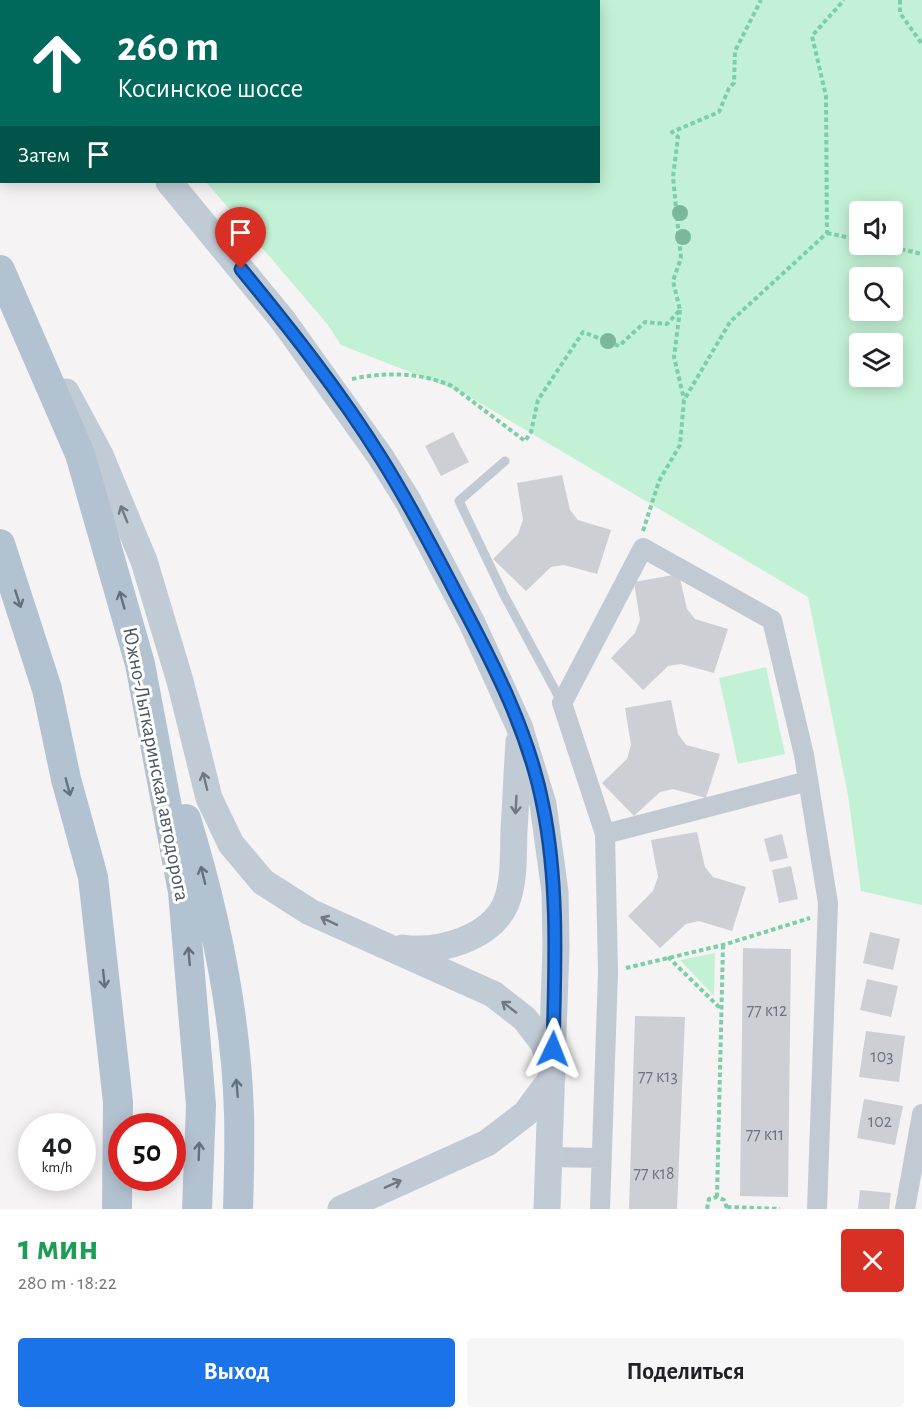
<!DOCTYPE html>
<html lang="ru">
<meta charset="utf-8">
<style>
:root{--surface:#fff;--page:#f6f6f6;--text:#202124;--muted:#757577;--accent:#1a73e8}
body{margin:0;font-family:"Alegreya Sans",sans-serif;background:var(--page);color:var(--text);height:100vh;display:flex;flex-direction:column;font-size:22px;white-space:nowrap}
*{box-sizing:border-box;margin:0}
p{font-size:20px;color:var(--muted)}
.icon{flex:none;width:33px;height:33px;fill:none;stroke:currentColor;stroke-width:2;stroke-linecap:round;stroke-linejoin:round}
.map{position:relative;height:1209px;overflow:hidden}
.details{display:flex;flex-direction:column;background:var(--surface);flex:1}
.details>*{flex:none}
.top-card{position:absolute;left:0px;top:0px;width:600px;height:183px;box-shadow:0 3px 15px #0003;background:#00695c;color:#fff;overflow:hidden}
.controls{position:absolute;left:849px;top:201px;display:grid;gap:12px}
.controls a{display:grid;place-items:center;width:54px;height:54px;border-radius:6px;background:var(--surface);box-shadow:0 3px 15px #0003;font-size:30px}
.speed{position:absolute;left:18px;top:1113px;display:flex;gap:12px;font-size:30px;font-weight:700;text-align:center}
.speed>*{display:grid;place-content:center;width:78px;height:78px;border-radius:50%;background:var(--surface);box-shadow:0 3px 15px #0003;line-height:1}
.speed small{font-size:15px;font-weight:400}
.speed .limit{border:9px solid #d22;background:#fff;color:#111}
.pin{position:absolute;display:grid;place-items:center;width:51px;height:51px;color:#fff;margin:-62px -26px;border-radius:50% 50% 50% 0;rotate:-45deg;box-shadow:0 0 6px #0007}
.pin .icon{rotate:45deg}
.me{position:absolute;width:66px;margin:-33px;rotate:2deg;stroke-linejoin:round;filter:drop-shadow(0 0 4px #0008)}
.turn{display:flex;align-items:center;gap:21px;height:126px;padding:0 18px;font-size:27px}
.turn .icon{width:78px;height:78px;stroke-width:2.5}
.turn b{display:block;font-size:42px;line-height:51px}
.then{display:flex;align-items:center;height:57px;padding:0 18px;background:#0003;gap:12px;font-size:22px}
.round{display:grid;place-items:center;flex:none;width:63px;height:63px;border-radius:6px;background:var(--page)}
.summary{display:flex;align-items:center;justify-content:space-between;height:102px;padding:0 18px}
h1{font-size:36px;font-weight:700;line-height:45px;color:#1e9e55}
.action{display:flex;gap:12px;margin-top:auto;padding:12px 18px}
.action a{flex:1;height:69px;border-radius:6px;background:var(--accent);color:#fff;font-size:24px;font-weight:700;line-height:69px;text-align:center}
.action a+a{background:var(--page);color:var(--text)}
.map>svg:first-child{display:block}
.green{fill:#c3f1d5;fill-rule:evenodd}
.building{fill:#cdcfd5}
.lines{fill:none;stroke-linecap:round;stroke-linejoin:round}
.path{stroke:#7ad0a6;stroke-width:4;stroke-dasharray:4.5 3;stroke-linecap:butt}
.lane{stroke:#c1cad2;stroke-width:9}
.street{stroke:#c1cad2;stroke-width:20}
.secondary{stroke:#c1cbd6;stroke-width:27}
.primary{stroke:#b3c2d1;stroke-width:30}
.tree{fill:#7bb799}
.oneway{stroke:#6e7984}
.oneway2{stroke:#64717d}
.route-casing{stroke:#114b97;stroke-width:15}
.route{stroke:#1a73e8;stroke-width:10}
.labels{text-anchor:middle;dominant-baseline:central;stroke-width:6;stroke-linejoin:round;paint-order:stroke}
.number-label{font-size:18px;fill:#6b747e}
.street-label{font-size:21px;fill:#4a5661;stroke:#fff}
</style>
<div class="map">
<svg width="922" height="1209" viewBox="0 0 922 1209">
<rect width="100%" height="100%" fill="#f5f3f3"/>
<path class="green" d="M157,0H922V905L861,891L848,795L808,597L463,393L341,345L328,325L206,182H598V2ZM860,212H892V244H860ZM860,278H892V310H860ZM860,344H892V376H860Z
M766,667L785,754L738,764L719,678Z
M715,953L714,996L680,960Z"/>
<path class="building" d="M453,432L469,462L441,476L425,446Z
M562,475L570,510L578,520L611,530L597,574L564,565L551,567L526,591L493,559L518,534L523,520L517,483Z
M679,574L687,609L695,619L728,629L714,673L681,664L668,666L643,690L611,658L635,633L640,620L634,582Z
M671,700L678,734L686,745L720,754L706,798L673,789L660,792L634,816L602,783L627,759L631,745L625,708Z
M697,832L705,867L713,877L746,887L732,931L699,921L686,924L660,948L628,916L653,891L658,877L651,840Z
M782,834L788,858L770,862L764,839Z
M791,866L798,899L779,903L772,870Z
M870,932L900,939L893,970L863,963Z
M743,948L791,949L788,1197L740,1196Z
M867,979L898,986L891,1017L860,1010Z
M635,1016L685,1017L677,1209H629Z
M866,1031L905,1036L899,1082L859,1077Z
M864,1099L903,1106L895,1145L857,1138Z
M860,1190L891,1193L889,1209H858Z"/>
<g class="lines">
<path class="path" d="M900,0V13L922,44
M148,2V0
M827,233L860,240
M879,244L922,254
M680,310L674,357L684,399
M352,379C385,372 420,372 452,386L525,441L531,432L538,400L583,332L619,346L645,322L667,324L680,310L673,281L681,258L673,177L678,137L672,132L719,112L729,88L734,83L735,51L761,0
M643,531L659,481L680,445L684,400L730,322L827,233L826,96L812,36L844,0
M668,957L721,1009
M626,968L723,945L810,918
M717,1197L723,945
M727,1207L780,1209
M707,1209L709,1199L717,1197L724,1200L727,1208"/>
<path class="lane" d="M505,461L459,501L504,595L561,701"/>
<path class="street" d="M605,834L808,781
M550,1157L602,1158
M600,1209L608,972L605,834L562,703L643,548L772,620L804,755L828,903L817,1209
M905,1209L922,1114"/>
<path class="secondary" d="M19,0L21,2
M169,182L282,319L380,456L408,501L472,623L519,726L543,804L555,892L556,947L547,1209
M66,392L100,455L144,561L180,681L209,798L231,844L263,882L310,912L493,994L525,1019L544,1044L550,1065
M402,948C438,953 491,939 506,903C515,880 513,854 514,830C516,800 517,771 519,742
M341,1209L487,1143L525,1114L552,1078"/>
<path class="primary" d="M0,270L80,454L140,664L183,892L201,1105L197,1209
M0,544L47,689L66,779L93,877L118,1102L117,1209
M186,819C215,914 236,1014 239,1113C240,1145 239,1177 238,1209"/>
</g>
<g class="tree">
<circle cx="680" cy="213" r="8"/>
<circle cx="683" cy="237" r="8"/>
<circle cx="608" cy="341" r="8"/>
</g>
<defs><path id="oneway-shaft" d="M-6 0H5M1.5-3L5.5 0L1.5 3" fill="none" stroke-width="1.6" stroke-linecap="round" stroke-linejoin="round" transform="scale(1.5)"/></defs>
<g class="oneway">
<use href="#oneway-shaft" transform="translate(124 514) rotate(-112)"/>
<use href="#oneway-shaft" transform="translate(205 781) rotate(-104)"/>
<use href="#oneway-shaft" transform="translate(516 805) rotate(93)"/>
<use href="#oneway-shaft" transform="translate(329 921) rotate(-155)"/>
<use href="#oneway-shaft" transform="translate(509 1007) rotate(-142)"/>
<use href="#oneway-shaft" transform="translate(393 1184) rotate(-24)"/>
</g>
<g class="oneway2">
<use href="#oneway-shaft" transform="translate(18 599) rotate(72)"/>
<use href="#oneway-shaft" transform="translate(122 600) rotate(-106)"/>
<use href="#oneway-shaft" transform="translate(68 787) rotate(75)"/>
<use href="#oneway-shaft" transform="translate(203 875) rotate(-104)"/>
<use href="#oneway-shaft" transform="translate(189 956) rotate(-95)"/>
<use href="#oneway-shaft" transform="translate(104 979) rotate(84)"/>
<use href="#oneway-shaft" transform="translate(237 1088) rotate(-95)"/>
<use href="#oneway-shaft" transform="translate(199 1151) rotate(-88)"/>
</g>
<g class="lines">
<defs>
<path id="route" d="M241,269C291,330 340,392 381,458C410,504 435,553 460,601C494,665 529,733 543,806C559,886 555,967 553,1049"/>
</defs>
<use href="#route" class="route-casing"/>
<use href="#route" class="route"/>
</g>
<g class="labels">
<g class="number-label">
<text x="767" y="1011">77 к12</text>
<text x="882" y="1057">103</text>
<text x="658" y="1077">77 к13</text>
<text x="880" y="1122">102</text>
<text x="765" y="1135">77 к11</text>
<text x="654" y="1174">77 к18</text>
</g>
<g class="street-label">
<text transform="translate(156 764) rotate(79)">Южно-Лыткаринская автодорога</text>
</g>
</g>
</svg>
<div class="controls">
<a><svg class="icon" aria-label="sound" viewBox="0 0 24 24"><path d="M4 9h4l5-4v14l-5-4H4zM17 9q2 3 0 6"/></svg></a>
<a><svg class="icon" aria-label="search" viewBox="0 0 24 24"><circle cx="10" cy="10" r="6"/><path d="M15 15l6 6"/></svg></a>
<a><svg class="icon" aria-label="layers" viewBox="0 0 24 24"><path d="M12 4l9 5-9 5-9-5zM3 14l9 5 9-5"/></svg></a>
</div>
<div class="speed"><div>40<small>km/h</small></div><div class="limit">50</div></div>
<div class="pin" style="left:241px;top:269px;background:#d93025"><svg class="icon" aria-label="arrive" viewBox="0 0 24 24"><path d="M6 21V4h12l-3 4 3 4H6"/></svg></div>
<svg class="me" style="left:553px;top:1049px" viewBox="-20 -20 40 40"><path d="M0-17L14 15 0 8-14 15z" fill="#1a73e8" stroke="#fff" stroke-width="4"/></svg>
<div class="top-card">
<div class="turn"><svg class="icon" aria-label="ahead" viewBox="0 0 24 24"><path d="M12 20V5M6 11l6-6 6 6"/></svg><div><b>260 m</b>Косинское шоссе</div></div>
<div class="then">Затем<svg class="icon" aria-label="arrive" viewBox="0 0 24 24"><path d="M6 21V4h12l-3 4 3 4H6"/></svg></div>
</div>
</div>
<section class="details">
<div class="summary"><div><h1>1 мин</h1><p>280 m · 18:22</p></div><a class="round" style="background:#d93025;color:#fff"><svg class="icon" aria-label="close" viewBox="0 0 24 24"><path d="M6 6l12 12M18 6L6 18"/></svg></a></div>
<div class="action"><a>Выход</a><a>Поделиться</a></div>
</section>
